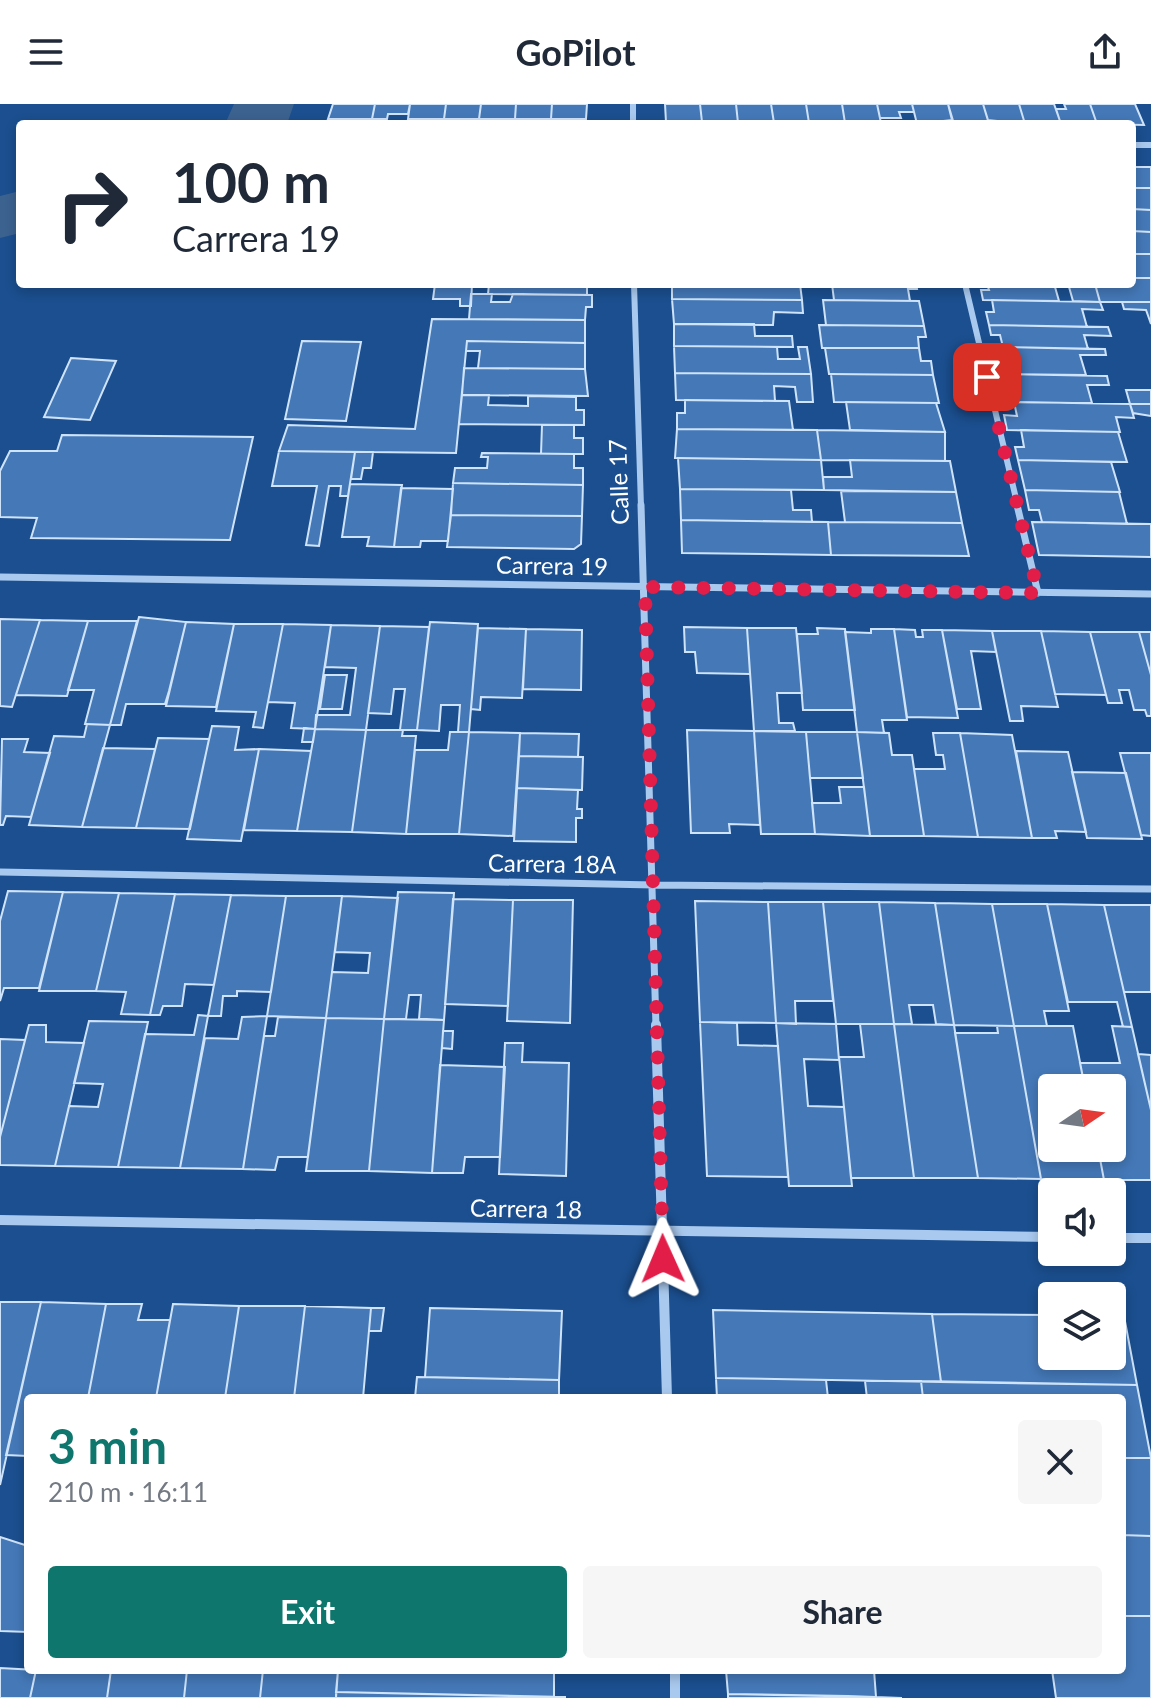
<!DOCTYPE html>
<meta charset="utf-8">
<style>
:root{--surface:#fff;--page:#f6f6f7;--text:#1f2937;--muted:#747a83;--accent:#0f766e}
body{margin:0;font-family:Lato,sans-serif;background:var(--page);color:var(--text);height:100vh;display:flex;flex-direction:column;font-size:30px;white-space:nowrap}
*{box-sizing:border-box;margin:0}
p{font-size:26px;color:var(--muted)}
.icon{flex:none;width:44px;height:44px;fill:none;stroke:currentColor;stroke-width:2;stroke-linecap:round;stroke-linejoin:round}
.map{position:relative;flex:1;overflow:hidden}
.sheet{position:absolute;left:24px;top:1290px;width:1102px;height:280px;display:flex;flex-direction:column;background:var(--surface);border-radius:8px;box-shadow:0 4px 12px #0003}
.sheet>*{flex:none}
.banner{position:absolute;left:16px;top:16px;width:1120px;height:168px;border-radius:8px;box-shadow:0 4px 12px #0003;background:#fff;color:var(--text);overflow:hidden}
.needle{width:52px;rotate:77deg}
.controls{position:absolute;left:1038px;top:970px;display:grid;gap:16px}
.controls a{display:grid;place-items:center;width:88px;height:88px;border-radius:8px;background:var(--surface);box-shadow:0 4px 12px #0003;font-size:40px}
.pin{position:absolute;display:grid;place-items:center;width:68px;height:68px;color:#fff;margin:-34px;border-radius:16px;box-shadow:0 4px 12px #0006}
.me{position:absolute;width:88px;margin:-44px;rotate:359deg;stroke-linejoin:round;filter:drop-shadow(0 0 6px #0008)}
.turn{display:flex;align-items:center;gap:28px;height:168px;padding:0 24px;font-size:36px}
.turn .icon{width:104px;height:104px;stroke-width:2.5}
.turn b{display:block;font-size:56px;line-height:68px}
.round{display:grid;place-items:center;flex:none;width:84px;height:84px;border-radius:8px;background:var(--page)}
.head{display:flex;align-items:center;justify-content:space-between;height:136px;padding:0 24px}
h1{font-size:48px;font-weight:700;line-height:60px;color:var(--accent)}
.primary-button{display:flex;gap:16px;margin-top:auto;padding:16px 24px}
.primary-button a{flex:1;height:92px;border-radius:8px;background:var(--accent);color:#fff;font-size:32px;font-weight:700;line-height:92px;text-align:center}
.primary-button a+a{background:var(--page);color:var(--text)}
header{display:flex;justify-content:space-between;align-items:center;height:104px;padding:0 24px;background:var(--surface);font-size:36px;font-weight:700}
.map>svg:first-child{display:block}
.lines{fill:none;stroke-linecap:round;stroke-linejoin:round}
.river{fill:#3c6290;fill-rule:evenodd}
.building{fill:#4478b7;stroke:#cfe3fa;stroke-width:2}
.street-far2{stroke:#a9c9ee;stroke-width:6}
.street-far1{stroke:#a9c9ee;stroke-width:7}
.street{stroke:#a9c9ee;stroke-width:10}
.route{stroke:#e11d48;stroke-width:14;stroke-dasharray:0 25.2}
.labels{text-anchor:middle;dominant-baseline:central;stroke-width:8;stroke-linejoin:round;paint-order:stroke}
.street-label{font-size:24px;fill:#fff;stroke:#1b4f8f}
</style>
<header><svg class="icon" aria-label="menu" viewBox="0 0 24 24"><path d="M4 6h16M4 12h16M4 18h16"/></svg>GoPilot<svg class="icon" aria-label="share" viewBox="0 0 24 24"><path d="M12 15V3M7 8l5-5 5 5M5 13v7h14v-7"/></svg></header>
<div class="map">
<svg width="1151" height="1594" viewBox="0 0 1151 1594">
<rect width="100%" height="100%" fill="#1b4f8f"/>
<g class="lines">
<path class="river" d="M234,0H294L287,20H225Z
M20,87V129L0,134V92Z"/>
</g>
<path class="building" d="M333,0H375L372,15H328Z
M375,0H410L408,10H388L387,15H372Z
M410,0H446L444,15H408Z
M446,0H481L479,15H444Z
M481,0H516L515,15H479Z
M516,0H552L551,15H515Z
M552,0H587L586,15H551Z
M665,0H700L702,18H666Z
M700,0H736L738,19L702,18Z
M736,0H771L774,19H738Z
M771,0H806L809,19H774Z
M806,0H842L845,19H809Z
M842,0H877L881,19H845Z
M877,0H912L914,8H899L901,14H880Z
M912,0H948L952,16L917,20Z
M948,0H983L989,20H954Z
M983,0H1019L1025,20L988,16Z
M1019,0H1054L1061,20H1025Z
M1064,0H1090L1097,20H1061L1056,5H1066Z
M1090,0H1135L1144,21L1097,20Z
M1132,63H1151V84H1134Z
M1132,84H1151V106L1132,105Z
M1132,105L1151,106V128L1132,127Z
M1132,127L1151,128V150H1132Z
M1132,150H1151V174H1132Z
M1132,174H1151V198H1100L1095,180H1132Z
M435,180H472L471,202H460V195H433Z
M489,180H587V191L488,190Z
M672,180H800L802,196L672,195Z
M832,180H916L917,185H908L910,197L834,196Z
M987,180H1095L1100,198L1073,197L1069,183H1055L1059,197L983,196L981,186H989Z
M471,190H492L491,198H510L513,190L592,191V203H586L585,216L469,215Z
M672,195L802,196L803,209L774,208L773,221L674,220Z
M823,196L919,197L924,222L826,221Z
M992,196L1100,198L1103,206L1082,205L1087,223L989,221L986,208H994Z
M1122,198H1151V220L1146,206L1124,205Z
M432,215L585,216V239L467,237L456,349L279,347L288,321L415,325Z
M674,220H754L755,232H792L793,243L674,242Z
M819,221L924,222L926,233H918L919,244H822Z
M989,221L1108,223L1111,232L1084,231L1088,245L1003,243L1000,231H991Z
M302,237L361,238L346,317L285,315Z
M467,237L585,239V265L478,264L480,247H466Z
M674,242L777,243L778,255H800L798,243H807L811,270L675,269Z
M1003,243L1105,245L1106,251H1080L1086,271L999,270L996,256H1005Z
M825,244H919L921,257H931L933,271L829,270Z
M71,254L116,257L90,316L44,313Z
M464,264L585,265L588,292L462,291Z
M675,269L811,270L813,298H797L795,283L774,282L775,297L676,296Z
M831,270L933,271L939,299L834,298Z
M999,270L1107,272L1109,281H1087L1092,299L1005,298Z
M1126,286H1151V300H1130Z
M462,291H489L488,301L528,302V292L576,293V306H584V321L459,320Z
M685,296L789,297L793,326L677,325V309H685Z
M846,298L936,299L945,328L850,326Z
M1014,298L1130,300L1134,314L1116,313L1120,328L1007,326L1004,311L1017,312Z
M1130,300H1151V312L1133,309Z
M542,321H574V334H583V350H541Z
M677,325L817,326L821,356L675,354Z
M817,326L945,328V357L821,356Z
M1021,326L1118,328L1127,358L1018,356L1015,343H1024Z
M62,331L253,333L230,436L31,434L37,414L0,413V367L10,347H57Z
M279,347L355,348L348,392H340L341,382H329L319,442L306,441L317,382H272Z
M355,348H373L371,364H363L361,375H351Z
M482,349L574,350V364H583V381L453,379L455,364H487L488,353H481Z
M678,354L821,356L824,386L680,385Z
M850,356L950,357L956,388L824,386L823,373H852Z
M1018,356L1111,358L1120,388L1025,386Z
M453,379L583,381L582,412L451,411Z
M350,380L402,381L394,443L367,442L369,433H342Z
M401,384L453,385L448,437H421L420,443H394Z
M680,385L791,386L793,406H811L812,418L681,416Z
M1025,386L1119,388L1127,420L1042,418L1039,406H1029Z
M841,387L956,388L962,419L845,418Z
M451,411L582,412L581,440L574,445L447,443Z
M681,416L828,418L831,451L682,449Z
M828,418L962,419L969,452L831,451Z
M1032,418L1151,420V453L1039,451Z
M139,513L186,518L169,587L165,600H126L121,621H110Z
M0,515L40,516L12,603L0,602Z
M40,516L88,517L67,592L16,591Z
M88,517H137L110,621L85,620L94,586H68Z
M186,518L234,520L216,603L166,602Z
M430,518L478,520L469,628H458L460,601H441L439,627L417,626Z
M234,520H283L263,624L253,623L256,608L216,607Z
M283,520L331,521L315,625L291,624L295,599L268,598Z
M331,521L380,522L366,626L315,625L316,611H350L356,564L325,563Z
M380,522L429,523L417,626H400L405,585H394L391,610L368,609Z
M684,523L747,524L750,570L697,569L695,548H685Z
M478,524L526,525L522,594L481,593L480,606L471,605Z
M747,524H796L802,589H777L779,619H793L795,627H754Z
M817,524L845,525L855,606H803L797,530H818Z
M526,525L582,526L581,586L523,585Z
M871,525H894L907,616H882L884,629L857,628L845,528L871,529Z
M894,525L915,526L916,533H923L922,526H942L958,614L907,613Z
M942,526L992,527L996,548L971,547L981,605H957Z
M992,527H1041L1058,603L1021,602L1023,617H1010Z
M1041,527L1090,528L1106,591L1055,590Z
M1090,528H1139L1151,571V612H1147L1145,606H1134L1129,586H1119L1122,599H1108Z
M1139,528H1151V571Z
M325,571H347L342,605H320Z
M87,620L110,621L82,723L29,721L54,632L84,633Z
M212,622L239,623L235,646L259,645L241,737L187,735Z
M304,624L315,625L313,638H302Z
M315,625L366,626L352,728L297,727Z
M366,626H403L402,632H416L406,730L352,728Z
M687,626L754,627L760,721L729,720L730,729H691Z
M754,627L806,628L815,730H761Z
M450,628H469L459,730H406L415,646H448Z
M469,628L520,629L513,732L459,730Z
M806,628H857L863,674H810Z
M857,628L889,629L892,651H912L924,732H870Z
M520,629L579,630L578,653L519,652Z
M933,629H960L978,733L924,732L914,665H945L943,651H936Z
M960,629L1012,631L1032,734L978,733Z
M158,634L209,635L190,725L136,724Z
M2,635H28L24,648L50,649L31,713L6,712L3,721H0Z
M103,644L155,645L136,724L82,723Z
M259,645L311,647L297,727L244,726Z
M1016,647L1068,648L1086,728L1055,727L1057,734H1032Z
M1120,649H1151V732L1141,731Z
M519,652L583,653L582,686L517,684Z
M1072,668L1126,669L1142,735L1087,734Z
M839,683H864L870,732L815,730L812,699H841Z
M517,684L578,686L577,705H582V714H576V738L514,737Z
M8,787L63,788L39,884H4L0,897V817Z
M63,788L119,789L96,887H39Z
M398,788L454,789L444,916L419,915L421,891H409L406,915H384Z
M119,789L175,790L150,911L121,910L126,888L96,887Z
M175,790L231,791L214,881L185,880L182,902H163L160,911H150Z
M231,791L286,792L271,888L237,887V892H223L221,912H208Z
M286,792H342L326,914L267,912Z
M342,792L398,794L384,915L326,914L332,868L368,869L370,849L335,848Z
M453,795L513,796L508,902L445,900Z
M513,796H573L570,919L507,917Z
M695,797L768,798L776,919L700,918Z
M768,798H823L833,897H795L796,920L776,919Z
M823,798H879L894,920H836Z
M879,798L935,799L954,921L936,920L933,901H909L912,920H894Z
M935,799L992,800L1014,922L954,921Z
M992,800H1047L1069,907H1044L1047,922H1014Z
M1047,800L1104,801L1132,923H1123L1117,898H1068Z
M1104,801H1151V888H1124Z
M198,911L208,912L180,1064L118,1063L145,930L194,931Z
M267,912L243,1065L180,1064L205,934L238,935L242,913Z
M278,913L326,914L308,1053H278L275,1066L243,1065L264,932H275Z
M326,914L384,915L369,1067H306Z
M384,915L444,916L432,1069L369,1067Z
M89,917L148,918L118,1063L55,1062L69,1002L98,1003L103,980L74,979Z
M700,918L737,919L738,941L778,942L788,1073L707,1072Z
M776,919L836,920L839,956L804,955L808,1002L844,1003L852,1082H789Z
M860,920H894L914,1074H851L839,953H864Z
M894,920L954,921L978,1074H914Z
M29,921H46V938L84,939L55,1062L0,1061V1033Z
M997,922H1014L1041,1075L978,1074L955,929H998Z
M1014,922H1073L1085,984H1052V1044H1098L1104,1076L1041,1075Z
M1112,922L1132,923L1151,1006V1076H1104L1098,1044H1112V984H1085L1080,959H1120Z
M443,927H453L452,945L442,944Z
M0,935L25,936L0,1033Z
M505,939H523L522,958L569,959L566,1072L499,1070Z
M1138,950L1151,951V1006Z
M440,961L505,963L500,1053H465L463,1069H432Z
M0,1198H41L0,1381Z
M41,1198L106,1200L88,1294H28V1352L6,1351Z
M106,1200H142L138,1216H170L156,1294H88Z
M173,1200L239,1202L225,1294H156Z
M239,1202H305L294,1294H225Z
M305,1202L371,1204L363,1294H294Z
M371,1204H384L381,1227H369Z
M430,1204L562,1207L559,1276L425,1273Z
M713,1206L932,1210L941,1278L716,1274Z
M932,1210L1052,1211V1252H1112V1212H1124L1137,1281L941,1278Z
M417,1273L559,1276V1294H415Z
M716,1274L826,1276L828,1294H717Z
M865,1277H921L923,1294H867Z
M921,1277L1137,1281L1151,1354H1122V1294H923Z
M1122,1354H1151V1432L1122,1431Z
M1122,1431L1151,1432V1512H1122Z
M0,1433L28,1442V1528L0,1527Z
M1122,1512H1151V1594H1056L1052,1566H1122Z
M0,1564L36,1566L30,1594H0Z
M36,1566H111L107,1594H30Z
M111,1566H187L184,1594H107Z
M187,1566H263L260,1594H184Z
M263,1566H338L336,1594H260Z
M338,1566H554V1593L336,1588Z
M726,1566H874L876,1593L728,1590Z
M336,1588L565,1593V1594H336Z
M728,1590L848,1592L902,1594H728Z"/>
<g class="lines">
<path class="street-far2" d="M633,0V20
M1132,41H1151
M634,180L641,403
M965,180L1018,403"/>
<path class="street-far1" d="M641,401L656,923
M1017,401L1038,489
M0,473L1151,490
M0,768L654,781L1151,785"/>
<path class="street" d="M656,921L667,1294
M0,1116L1052,1133
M1112,1134H1151
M675,1566V1594"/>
</g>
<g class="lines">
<path class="route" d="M663,1155L645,483L1038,489L987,273"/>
</g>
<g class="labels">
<g class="street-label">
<text transform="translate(618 378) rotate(-92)">Calle 17</text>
<text transform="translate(552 461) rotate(1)">Carrera 19</text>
<text transform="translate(552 759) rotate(1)">Carrera 18A</text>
<text transform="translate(526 1104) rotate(1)">Carrera 18</text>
</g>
</g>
</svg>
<div class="controls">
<a><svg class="needle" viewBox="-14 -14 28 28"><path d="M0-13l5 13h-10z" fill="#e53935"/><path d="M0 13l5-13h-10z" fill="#747a83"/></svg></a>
<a><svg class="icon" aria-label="sound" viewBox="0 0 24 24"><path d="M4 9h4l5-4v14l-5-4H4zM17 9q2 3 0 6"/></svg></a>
<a><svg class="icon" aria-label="layers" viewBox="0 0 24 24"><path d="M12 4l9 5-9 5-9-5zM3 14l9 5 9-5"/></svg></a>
</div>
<div class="pin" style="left:987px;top:273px;background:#d93025"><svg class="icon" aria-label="arrive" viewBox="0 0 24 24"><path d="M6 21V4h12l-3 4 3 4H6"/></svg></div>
<svg class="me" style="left:663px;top:1155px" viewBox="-20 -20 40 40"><path d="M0-17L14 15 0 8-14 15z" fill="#e11d48" stroke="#fff" stroke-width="4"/></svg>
<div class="banner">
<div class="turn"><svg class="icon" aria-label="right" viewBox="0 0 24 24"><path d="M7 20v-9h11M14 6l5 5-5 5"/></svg><div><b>100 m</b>Carrera 19</div></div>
</div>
<section class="sheet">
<div class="head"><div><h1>3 min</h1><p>210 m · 16:11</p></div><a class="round"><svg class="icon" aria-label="close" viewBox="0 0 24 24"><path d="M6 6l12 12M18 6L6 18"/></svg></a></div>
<div class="primary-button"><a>Exit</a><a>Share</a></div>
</section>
</div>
